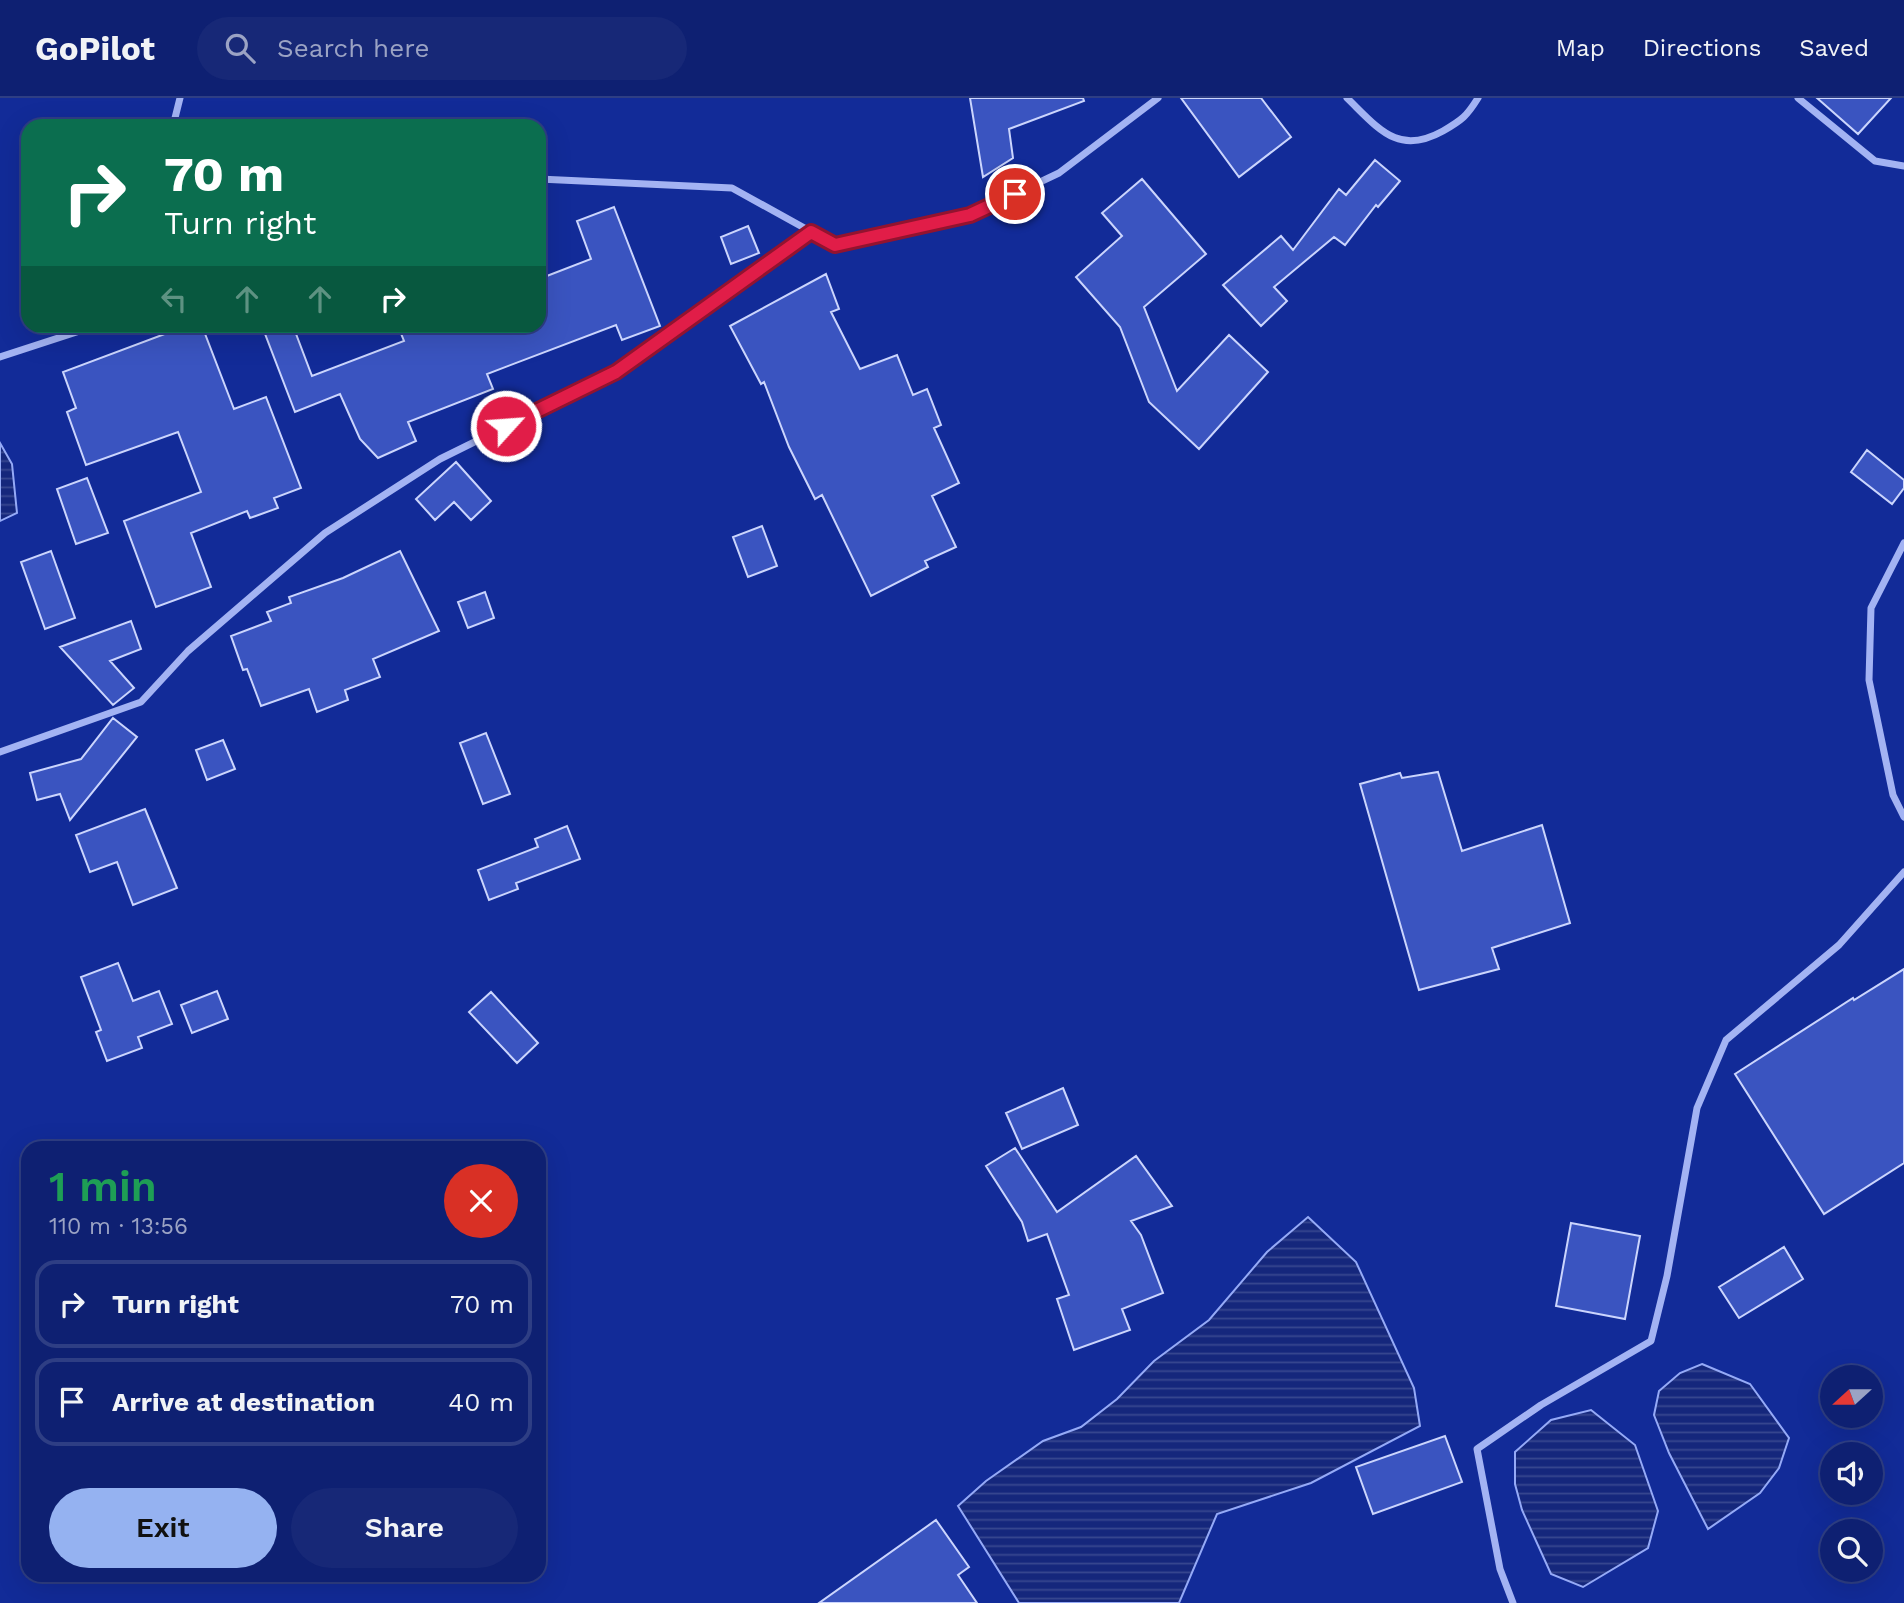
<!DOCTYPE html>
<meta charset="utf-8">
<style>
:root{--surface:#0e2072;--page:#172877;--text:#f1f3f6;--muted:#9ba3c4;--line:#2e3e84;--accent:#95b2f1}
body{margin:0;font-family:"Work Sans",sans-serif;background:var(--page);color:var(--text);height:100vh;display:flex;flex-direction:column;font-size:26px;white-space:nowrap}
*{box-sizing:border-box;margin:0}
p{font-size:23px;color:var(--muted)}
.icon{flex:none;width:38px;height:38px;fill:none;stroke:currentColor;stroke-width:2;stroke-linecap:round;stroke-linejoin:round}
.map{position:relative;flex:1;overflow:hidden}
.panel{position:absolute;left:21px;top:1043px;width:525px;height:441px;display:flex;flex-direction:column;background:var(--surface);border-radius:21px;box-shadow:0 7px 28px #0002,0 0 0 2px var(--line)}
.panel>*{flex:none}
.banner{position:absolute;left:21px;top:21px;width:525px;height:214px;border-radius:21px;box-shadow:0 7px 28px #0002,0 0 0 2px var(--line);background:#0b6e4f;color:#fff;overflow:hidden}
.needle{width:46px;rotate:249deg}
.tools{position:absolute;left:1820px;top:1267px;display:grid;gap:14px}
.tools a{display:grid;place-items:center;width:63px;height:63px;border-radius:50%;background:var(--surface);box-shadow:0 7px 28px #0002,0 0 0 2px var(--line);font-size:35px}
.pin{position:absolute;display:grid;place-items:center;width:60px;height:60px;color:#fff;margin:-30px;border:4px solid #fff;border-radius:50%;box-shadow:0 2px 7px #0007}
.me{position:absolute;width:77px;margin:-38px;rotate:64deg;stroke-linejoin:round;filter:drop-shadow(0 0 5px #0008)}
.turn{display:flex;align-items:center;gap:24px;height:147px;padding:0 28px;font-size:32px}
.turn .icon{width:91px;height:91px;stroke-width:2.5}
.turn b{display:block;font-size:49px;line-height:60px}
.lanes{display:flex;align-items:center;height:66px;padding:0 28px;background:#0003;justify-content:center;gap:35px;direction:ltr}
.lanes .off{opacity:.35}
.round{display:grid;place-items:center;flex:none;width:74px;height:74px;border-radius:37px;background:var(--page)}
.summary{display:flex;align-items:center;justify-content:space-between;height:119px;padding:0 28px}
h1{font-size:42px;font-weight:600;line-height:52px;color:#1e9e55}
.action{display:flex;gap:14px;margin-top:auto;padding:14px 28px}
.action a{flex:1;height:80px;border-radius:42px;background:var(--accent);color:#111;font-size:28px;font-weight:600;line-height:80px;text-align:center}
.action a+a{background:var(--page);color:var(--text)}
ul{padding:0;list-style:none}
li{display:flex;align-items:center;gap:21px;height:88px;margin:0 14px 10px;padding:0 14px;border:4px solid var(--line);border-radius:21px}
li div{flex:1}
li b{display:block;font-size:26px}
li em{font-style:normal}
header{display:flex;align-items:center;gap:42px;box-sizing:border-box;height:98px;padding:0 35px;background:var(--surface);border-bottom:2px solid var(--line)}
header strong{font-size:33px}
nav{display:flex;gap:38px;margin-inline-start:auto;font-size:24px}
.search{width:490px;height:63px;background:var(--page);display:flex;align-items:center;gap:18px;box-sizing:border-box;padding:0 24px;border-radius:38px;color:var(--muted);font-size:26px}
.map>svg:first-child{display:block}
.water{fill:url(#water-rules);stroke:#95aaf7;stroke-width:2}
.building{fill:#3a54c0;stroke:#cbd5fd;stroke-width:2}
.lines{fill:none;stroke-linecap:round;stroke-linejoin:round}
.minor{stroke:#a3b3f3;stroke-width:7}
.route-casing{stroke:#92132f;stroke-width:18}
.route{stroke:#e11d48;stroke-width:12}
</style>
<header>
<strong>GoPilot</strong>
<div class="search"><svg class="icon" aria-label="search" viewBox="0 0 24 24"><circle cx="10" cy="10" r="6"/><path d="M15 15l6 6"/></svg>Search here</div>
<nav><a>Map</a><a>Directions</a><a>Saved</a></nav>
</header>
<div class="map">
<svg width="1904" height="1505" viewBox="0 0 1904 1505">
<defs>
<pattern id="water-rules" width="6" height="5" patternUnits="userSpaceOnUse" patternTransform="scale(1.75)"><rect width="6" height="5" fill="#15277c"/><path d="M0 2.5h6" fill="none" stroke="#384790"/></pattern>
</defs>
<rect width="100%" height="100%" fill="#122b98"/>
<path class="water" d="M0,345L12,366L17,415L0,423Z
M1308,1119L1356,1164L1414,1290L1420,1328L1311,1385L1217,1416L1179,1505H1019L958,1408L986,1383L1043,1343L1081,1329L1117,1301L1154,1263L1209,1222L1267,1154Z
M1702,1266L1750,1286L1789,1340L1779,1370L1760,1395L1708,1431L1669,1355L1654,1317L1659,1293L1680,1275Z
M1591,1312L1635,1347L1658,1413L1648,1450L1583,1489L1551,1476L1522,1412L1515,1386V1354L1551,1322Z"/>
<path class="building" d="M970,0H1083L1084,3L1009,31L1013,60L983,79Z
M1181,0H1261L1291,39L1239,79Z
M1817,0H1891L1858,36Z
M1375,62L1400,83L1378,109L1376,107L1345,147L1334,139L1274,189L1287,203L1261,228L1223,187L1281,138L1293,152L1339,91L1346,97Z
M1142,81L1206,156L1144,209L1177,293L1229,237L1268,274L1199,351L1149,304L1120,229L1076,179L1122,138L1102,115Z
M614,109L660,228L622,242L616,227L487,276L493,291L408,324L416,343L378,360L360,341L340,296L295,314L262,228H293L312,278L404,243L398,228H539V181L591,161L577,123Z
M748,128L759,155L731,166L721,139Z
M826,176L839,211L831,214L860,271L897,257L913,297L927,291L941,327L934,330L959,385L932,398L956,449L925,463L928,469L871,498L822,397L815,401L789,349L764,284L761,286L730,228Z
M186,228H202L234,311L266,299L301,390L274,400L278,410L250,420L247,413L191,435L211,489L156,509L124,423L201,394L178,334L86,367L67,314L76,310L63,274Z
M1867,352L1904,382V390L1892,406L1851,374Z
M456,364L491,403L471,422L454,404L435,422L416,401Z
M87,380L108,435L76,446L57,391Z
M762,428L777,468L748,479L733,439Z
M51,453L75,520L45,531L21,464Z
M400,453L439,533L373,561L380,579L345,592L348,602L317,614L309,591L261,608L247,571L243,572L231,538L271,523L267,514L291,505L289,499L343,480Z
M485,494L494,520L468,530L458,504Z
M131,523L141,551L110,563L134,590L113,607L60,549Z
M113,620L137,639L70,722L60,696L37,702L30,675L81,661Z
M486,635L510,696L483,706L460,645Z
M223,642L235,671L207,682L196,652Z
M1438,674L1462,753L1542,727L1570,825L1492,850L1499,871L1419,892L1360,686L1400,675L1402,680Z
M145,711L177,790L133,807L117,764L90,774L76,737Z
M567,728L580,761L516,785L518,791L489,802L478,772L538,749L535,741Z
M118,865L133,903L159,893L172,926L138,939L142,950L107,963L96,934L101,932L81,879Z
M1904,871V1065L1824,1116L1735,976L1853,900L1854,902Z
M217,893L228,921L192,935L181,907Z
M491,894L538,945L517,965L469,914Z
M1063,990L1078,1027L1022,1051L1006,1015Z
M1015,1050L1057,1114L1136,1058L1172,1108L1131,1123L1141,1137L1163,1195L1122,1211L1130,1232L1074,1252L1057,1201L1069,1197L1047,1136L1028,1143L1022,1124L986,1068Z
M1571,1125L1640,1138L1625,1221L1556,1208Z
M1784,1149L1803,1181L1739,1220L1719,1189Z
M1445,1338L1462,1384L1373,1416L1356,1369Z
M936,1422L969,1469L958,1477L977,1505H819Z"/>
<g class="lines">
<path class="minor" d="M1347,0C1379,31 1398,58 1443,33C1462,22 1467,18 1478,0
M1798,0L1875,63L1904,68
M173,28L180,0
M539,81L732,90L835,147L970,117L1059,75L1158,0
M0,259L95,228
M1904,445L1871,510L1869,582L1893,697L1904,719
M0,654L141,604L188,553L325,435L440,361L616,274L811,134
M1513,1505L1500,1471L1477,1351L1541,1307L1651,1243L1667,1178L1697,1010L1726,942L1839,847L1904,774"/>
</g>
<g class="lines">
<defs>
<path id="route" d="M506,328L616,274L811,134L835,147L970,117L1015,96"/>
</defs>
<use href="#route" class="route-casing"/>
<use href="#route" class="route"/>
</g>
</svg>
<div class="tools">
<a><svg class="needle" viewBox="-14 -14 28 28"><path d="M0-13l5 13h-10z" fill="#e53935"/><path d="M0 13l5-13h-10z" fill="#9ba3c4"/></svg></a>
<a><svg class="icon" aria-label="sound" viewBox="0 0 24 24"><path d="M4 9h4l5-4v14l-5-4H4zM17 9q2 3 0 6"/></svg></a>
<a><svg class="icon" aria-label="search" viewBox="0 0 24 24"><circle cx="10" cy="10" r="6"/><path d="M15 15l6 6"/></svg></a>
</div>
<div class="pin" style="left:1015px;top:96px;background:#d93025"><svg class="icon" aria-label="arrive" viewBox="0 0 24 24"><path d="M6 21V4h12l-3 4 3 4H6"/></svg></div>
<svg class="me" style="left:506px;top:328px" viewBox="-20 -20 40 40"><circle r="17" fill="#e11d48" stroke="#fff" stroke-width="3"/><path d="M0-11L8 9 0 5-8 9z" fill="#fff"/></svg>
<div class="banner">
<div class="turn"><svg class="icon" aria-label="right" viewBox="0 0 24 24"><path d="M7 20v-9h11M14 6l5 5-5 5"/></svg><div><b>70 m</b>Turn right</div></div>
<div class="lanes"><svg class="icon off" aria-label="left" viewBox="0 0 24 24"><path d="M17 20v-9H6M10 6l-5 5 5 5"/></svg><svg class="icon off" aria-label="ahead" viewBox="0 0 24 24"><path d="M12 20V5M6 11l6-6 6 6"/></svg><svg class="icon off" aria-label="ahead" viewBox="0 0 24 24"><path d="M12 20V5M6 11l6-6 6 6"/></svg><svg class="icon" aria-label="right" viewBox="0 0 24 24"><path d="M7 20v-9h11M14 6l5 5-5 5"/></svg></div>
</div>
<section class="panel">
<div class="summary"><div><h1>1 min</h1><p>110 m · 13:56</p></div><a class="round" style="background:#d93025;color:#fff"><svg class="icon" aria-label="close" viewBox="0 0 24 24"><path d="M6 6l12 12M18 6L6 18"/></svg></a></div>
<ul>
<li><svg class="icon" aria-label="right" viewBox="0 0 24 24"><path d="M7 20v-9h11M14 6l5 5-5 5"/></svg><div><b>Turn right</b></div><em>70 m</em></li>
<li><svg class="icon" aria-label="arrive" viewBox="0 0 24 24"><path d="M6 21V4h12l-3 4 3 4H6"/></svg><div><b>Arrive at destination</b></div><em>40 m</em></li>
</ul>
<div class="action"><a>Exit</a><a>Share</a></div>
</section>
</div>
